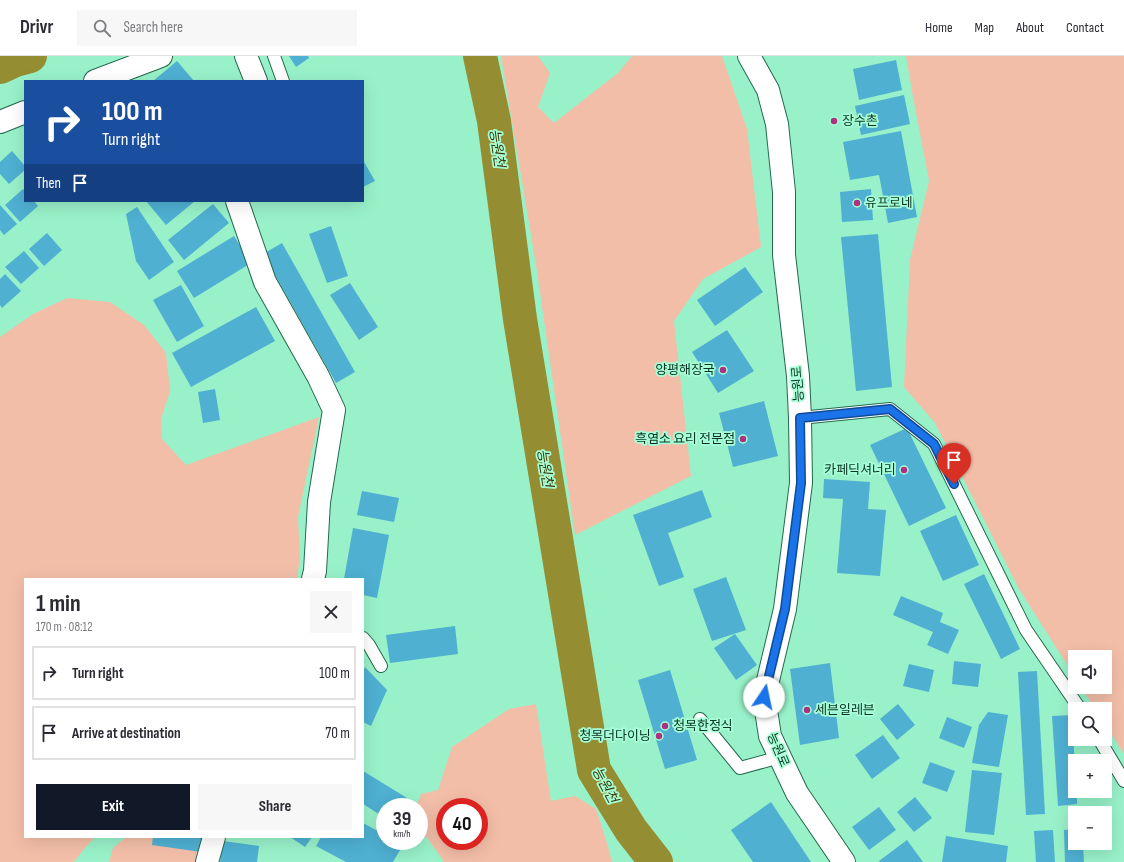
<!DOCTYPE html>
<meta charset="utf-8">
<style>
:root{--surface:#fff;--page:#f7f7f7;--text:#2b2b33;--muted:#7c7c81;--line:#e1e1e2;--accent:#111827}
body{margin:0;font-family:"Sofia Sans Condensed","Noto Sans KR",sans-serif;background:var(--page);color:var(--text);height:100vh;display:flex;flex-direction:column;font-size:15px;white-space:nowrap}
*{box-sizing:border-box;margin:0}
p{font-size:13px;color:var(--muted)}
.icon{flex:none;width:22px;height:22px;fill:none;stroke:currentColor;stroke-width:2;stroke-linecap:round;stroke-linejoin:round}
.map{position:relative;flex:1;overflow:hidden}
.details{position:absolute;left:24px;top:522px;width:340px;height:260px;display:flex;flex-direction:column;background:var(--surface);border-radius:0px;box-shadow:0 4px 16px #0002}
.details>*{flex:none}
.banner{position:absolute;left:24px;top:24px;width:340px;height:122px;border-radius:0px;box-shadow:0 4px 16px #0002;background:#1a4fa0;color:#fff;overflow:hidden}
.fabs{position:absolute;left:1068px;top:594px;display:grid;gap:8px}
.fabs a{display:grid;place-items:center;width:44px;height:44px;border-radius:0px;background:var(--surface);box-shadow:0 4px 16px #0002;font-size:20px}
.speed{position:absolute;left:376px;top:742px;display:flex;gap:8px;font-size:20px;font-weight:700;text-align:center}
.speed>*{display:grid;place-content:center;width:52px;height:52px;border-radius:50%;background:var(--surface);box-shadow:0 4px 16px #0002;line-height:1}
.speed small{font-size:10px;font-weight:400}
.speed .limit{border:6px solid #d22;background:#fff;color:#111}
.pin{position:absolute;display:grid;place-items:center;width:34px;height:34px;color:#fff;margin:-41px -17px;border-radius:50% 50% 50% 0;rotate:-45deg;box-shadow:0 0 4px #0007}
.pin .icon{rotate:45deg}
.me{position:absolute;width:44px;margin:-22px;rotate:11deg;stroke-linejoin:round;filter:drop-shadow(0 0 3px #0008)}
.turn{display:flex;align-items:center;gap:14px;height:84px;padding:0 12px;font-size:18px}
.turn .icon{width:52px;height:52px;stroke-width:2.5}
.turn b{display:block;font-size:28px;line-height:34px}
.then{display:flex;align-items:center;height:38px;padding:0 12px;background:#0003;gap:8px;font-size:15px}
.round{display:grid;place-items:center;flex:none;width:42px;height:42px;border-radius:0px;background:var(--page)}
.summary{display:flex;align-items:center;justify-content:space-between;height:68px;padding:0 12px}
h1{font-size:24px;font-weight:700;line-height:30px}
.button{display:flex;gap:8px;margin-top:auto;padding:8px 12px}
.button a{flex:1;height:46px;border-radius:0px;background:var(--accent);color:#fff;font-size:16px;font-weight:700;line-height:46px;text-align:center}
.button a+a{background:var(--page);color:var(--text)}
ul{padding:0;list-style:none}
li{display:flex;align-items:center;gap:12px;height:54px;margin:0 8px 6px;padding:0 4px;border:2px solid var(--line);border-radius:0px}
li div{flex:1}
li b{display:block;font-size:15px}
li em{font-style:normal}
header{display:flex;align-items:center;gap:24px;box-sizing:border-box;height:56px;padding:0 20px;background:var(--surface);border-bottom:1px solid var(--line)}
header strong{font-size:19px}
nav{display:flex;gap:22px;margin-inline-start:auto;font-size:14px}
.search{width:280px;height:36px;background:var(--page);display:flex;align-items:center;gap:10px;box-sizing:border-box;padding:0 14px;border-radius:0px;color:var(--muted);font-size:15px}
.map>svg:first-child{display:block}
.green{fill:#f3bea8;fill-rule:evenodd}
.lines{fill:none;stroke-linecap:round;stroke-linejoin:round}
.river{stroke:#958d32;stroke-width:34}
.building{fill:#4fb0d2}
.lane-casing{stroke:#24694e;stroke-width:14}
.street-casing{stroke:#24694e;stroke-width:24}
.secondary-casing{stroke:#24694e;stroke-width:24}
.lane{stroke:#fff;stroke-width:12}
.street{stroke:#fff;stroke-width:22}
.secondary{stroke:#fff;stroke-width:22}
.route-casing{stroke:#114b97;stroke-width:10}
.route{stroke:#1a73e8;stroke-width:7}
.poi-dot{fill:#ac3183;stroke:#a6ffd6;stroke-width:1.5}
.labels{text-anchor:middle;dominant-baseline:central;stroke-width:3.5;stroke-linejoin:round;paint-order:stroke}
.poi-label{font-size:13px;fill:#0c3324;stroke:#a6ffd6;text-anchor:start}
.street-label{font-size:13px;fill:#0c3324;stroke:#a6ffd6}
.water-label{font-size:14px;font-style:italic;fill:#3b3703;stroke:#a6ffd6}
</style>
<header>
<strong>Drivr</strong>
<div class="search"><svg class="icon" aria-label="search" viewBox="0 0 24 24"><circle cx="10" cy="10" r="6"/><path d="M15 15l6 6"/></svg>Search here</div>
<nav><a>Home</a><a>Map</a><a>About</a><a>Contact</a></nav>
</header>
<div class="map">
<svg width="1124" height="806" viewBox="0 0 1124 806">
<rect width="100%" height="100%" fill="#98f1c9"/>
<path class="green" d="M501,0H538L550,17L538,51L554,67L618,17L632,0H722L747,73L761,191L703,223L674,265L691,420L575,479L536,209Z
M906,0H1124V698L1105,668V653H1095L1081,631H1105V601H1075V621L1019,533L935,367L904,331L910,204L929,125L913,41Z
M67,242L110,246L144,269L166,297L170,335L161,363L162,383L186,409L319,361L298,461L300,501L297,523H25V781H95L84,793L74,806H0V281L33,258Z
M536,648L551,745L575,740L596,753L607,787L612,806H443V804L419,771V751H416L421,738L438,734L452,691L509,653ZM445,751H479V785H445Z
M126,781H203L198,806H109L113,792Z"/>
<g class="lines">
<path class="river" d="M480,0L494,65L520,263L594,714L631,774L656,806
M0,11L15,4L30,0"/>
</g>
<path class="building" d="M289,0H308L309,2L296,11Z
M896,4L902,34L859,44L853,13Z
M177,5L194,25H153Z
M904,39L910,68L861,79L855,50Z
M901,75L917,161L888,167L879,119L850,124L843,86Z
M12,95L25,110V114L9,128L0,118V106Z
M363,104L375,125L363,131Z
M23,133L25,135V145H34L38,150L20,166L5,149Z
M871,133L873,164L842,166L840,136Z
M146,145H195L166,169Z
M213,148L229,167L184,204L168,184Z
M0,149L17,168L4,179L0,174Z
M137,151L174,206L149,224L136,205L126,158Z
M331,170L348,220L327,227L309,178Z
M47,177L62,194L44,210L29,193Z
M878,178L892,331L856,335L841,181Z
M234,180L251,207L194,242L177,215Z
M282,187L355,316L336,327L263,198Z
M24,195L39,212L21,228L5,211Z
M745,211L763,236L715,270L697,244Z
M5,218L21,235L2,252L0,249V223Z
M350,227L378,271L359,284L330,239Z
M181,229L204,270L177,286L153,244Z
M256,251L275,285L191,331L172,297Z
M727,274L754,315L718,337L692,296Z
M215,333L220,364L203,367L198,336Z
M764,345L778,400L733,411L719,357Z
M907,372L946,452L909,470L870,389Z
M824,423L870,426L868,453L886,454L880,520L837,517L843,443L823,442Z
M702,434L712,461L668,477L684,521L659,530L633,459Z
M362,435L399,442L394,466L357,459Z
M956,459L979,509L943,525L920,475Z
M353,472L389,479L377,542L363,539V523H344Z
M984,518L1020,593L1001,603L964,528Z
M726,521L746,574L712,585L693,533Z
M901,540L943,557L940,566L959,574L948,598L927,589L933,576L893,559Z
M455,570L458,598L390,607L386,579Z
M735,578L757,609L736,624L714,592Z
M954,605L981,608L978,631L952,628Z
M830,607L839,682L800,689L790,613Z
M909,608L934,614L929,636L903,630Z
M365,611L387,634L371,670L363,666V616Z
M670,614L697,704L665,713L638,624Z
M1037,615L1045,758L1026,759L1018,616Z
M898,648L915,669L897,684L880,663Z
M988,656L1008,659L999,711L972,707L979,669Z
M1072,659L1075,710V735H1077V748L1058,750L1052,660Z
M947,661L972,671L964,692L939,682Z
M883,679L900,702L872,723L855,699Z
M930,706L955,715L947,736L922,727Z
M972,714L1002,717L994,779L965,776Z
M363,715L407,742L401,751H385V762L363,748Z
M915,741L932,762L914,776L897,756Z
M771,746L811,806H753L731,774Z
M879,751L896,774L869,794L852,771Z
M363,767L385,779V785H396L403,789L393,806H346L316,790L321,781H363Z
M1075,773V787H1083L1084,806H1065L1064,774Z
M1053,774L1055,806H1036L1034,775Z
M946,780L1008,790L1006,806H942Z
M153,781H203L201,796L152,789Z
M290,781H312L305,791Z
M907,784L923,806H880L879,805Z
M223,785L259,790L257,806H220Z"/>
<g class="lines">
<defs>
<path id="lane" d="M274,0L283,25
M800,362L890,353L934,388L1026,574L1080,653
M363,582L369,589L381,610
M700,663L740,712L780,701
M1099,683L1124,725"/>
<path id="street" d="M246,0L256,25
M95,25L161,0
M0,66L25,56
M237,145L265,226L318,320L334,354L319,446L315,515L313,523
M207,806L214,781"/>
<path id="secondary" d="M749,0L768,34L777,68L784,136V199L798,320L800,362L801,427L785,553L764,641L770,680L797,737L844,806"/>
</defs>
<use href="#lane" class="lane-casing"/>
<use href="#street" class="street-casing"/>
<use href="#secondary" class="secondary-casing"/>
<use href="#lane" class="lane"/>
<use href="#street" class="street"/>
<use href="#secondary" class="secondary"/>
</g>
<g class="lines">
<defs>
<path id="route" d="M764,641L785,553L801,427L800,362L890,353L934,388L954,428"/>
</defs>
<use href="#route" class="route-casing"/>
<use href="#route" class="route"/>
</g>
<g class="poi-dot">
<circle cx="834" cy="65" r="4"/>
<circle cx="857" cy="147" r="4"/>
<circle cx="723" cy="314" r="4"/>
<circle cx="743" cy="383" r="4"/>
<circle cx="904" cy="414" r="4"/>
<circle cx="807" cy="654" r="4"/>
<circle cx="665" cy="670" r="4"/>
<circle cx="659" cy="680" r="4"/>
</g>
<g class="labels">
<g class="poi-label">
<text x="842" y="65">장수촌</text>
<text x="865" y="147">유프로네</text>
<text x="715" y="314" text-anchor="end">양평해장국</text>
<text x="735" y="383" text-anchor="end">흑염소 요리 전문점</text>
<text x="896" y="414" text-anchor="end">카페딕셔너리</text>
<text x="815" y="654">세븐일레븐</text>
<text x="673" y="670">청목한정식</text>
<text x="651" y="680" text-anchor="end">청목더다이닝</text>
</g>
<g class="street-label">
<text transform="translate(798 328) rotate(-94)">능원로</text>
<text transform="translate(778 694) rotate(67)">능원로</text>
</g>
<g class="water-label">
<text transform="translate(497 92) rotate(82)">능원천</text>
<text transform="translate(545 412) rotate(81)">능원천</text>
<text transform="translate(605 729) rotate(62)">능원천</text>
</g>
</g>
</svg>
<div class="fabs">
<a><svg class="icon" aria-label="sound" viewBox="0 0 24 24"><path d="M4 9h4l5-4v14l-5-4H4zM17 9q2 3 0 6"/></svg></a>
<a><svg class="icon" aria-label="search" viewBox="0 0 24 24"><circle cx="10" cy="10" r="6"/><path d="M15 15l6 6"/></svg></a>
<a>+</a>
<a>−</a>
</div>
<div class="speed"><div>39<small>km/h</small></div><div class="limit">40</div></div>
<div class="pin" style="left:954px;top:428px;background:#d93025"><svg class="icon" aria-label="arrive" viewBox="0 0 24 24"><path d="M6 21V4h12l-3 4 3 4H6"/></svg></div>
<svg class="me" style="left:764px;top:641px" viewBox="-20 -20 40 40"><circle r="19" fill="#fff"/><path d="M0-13L10 11 0 6-10 11z" fill="#1a73e8"/></svg>
<div class="banner">
<div class="turn"><svg class="icon" aria-label="right" viewBox="0 0 24 24"><path d="M7 20v-9h11M14 6l5 5-5 5"/></svg><div><b>100 m</b>Turn right</div></div>
<div class="then">Then<svg class="icon" aria-label="arrive" viewBox="0 0 24 24"><path d="M6 21V4h12l-3 4 3 4H6"/></svg></div>
</div>
<section class="details">
<div class="summary"><div><h1>1 min</h1><p>170 m · 08:12</p></div><a class="round"><svg class="icon" aria-label="close" viewBox="0 0 24 24"><path d="M6 6l12 12M18 6L6 18"/></svg></a></div>
<ul>
<li><svg class="icon" aria-label="right" viewBox="0 0 24 24"><path d="M7 20v-9h11M14 6l5 5-5 5"/></svg><div><b>Turn right</b></div><em>100 m</em></li>
<li><svg class="icon" aria-label="arrive" viewBox="0 0 24 24"><path d="M6 21V4h12l-3 4 3 4H6"/></svg><div><b>Arrive at destination</b></div><em>70 m</em></li>
</ul>
<div class="button"><a>Exit</a><a>Share</a></div>
</section>
</div>
